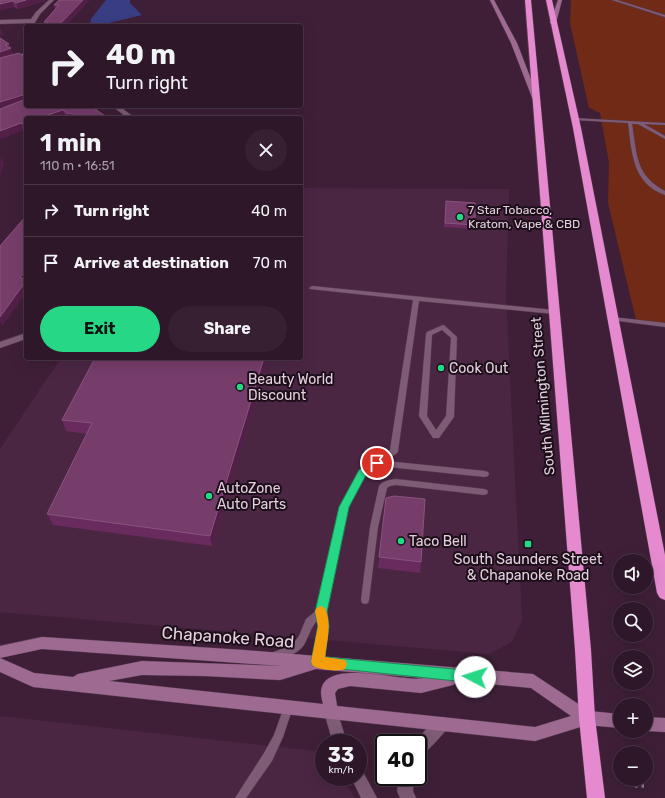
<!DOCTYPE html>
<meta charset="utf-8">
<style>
:root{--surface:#2e1729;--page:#362031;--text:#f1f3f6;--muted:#a79fa8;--line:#493646;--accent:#26d886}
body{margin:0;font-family:Rubik,sans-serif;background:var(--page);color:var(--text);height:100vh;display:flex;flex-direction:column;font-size:15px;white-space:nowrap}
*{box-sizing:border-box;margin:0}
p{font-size:13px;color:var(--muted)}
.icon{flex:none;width:22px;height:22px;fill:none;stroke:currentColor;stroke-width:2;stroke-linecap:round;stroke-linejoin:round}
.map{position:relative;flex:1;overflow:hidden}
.sheet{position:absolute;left:24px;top:116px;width:279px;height:244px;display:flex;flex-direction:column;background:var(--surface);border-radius:4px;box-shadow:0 4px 16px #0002,0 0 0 1px var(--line)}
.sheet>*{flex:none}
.guide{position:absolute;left:24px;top:24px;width:279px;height:84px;border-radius:4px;box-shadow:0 4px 16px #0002,0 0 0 1px var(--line);background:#2e1729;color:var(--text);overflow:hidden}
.fabs{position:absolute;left:613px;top:554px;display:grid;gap:8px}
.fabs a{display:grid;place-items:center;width:40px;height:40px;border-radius:50%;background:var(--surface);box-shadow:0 4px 16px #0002,0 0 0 1px var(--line);font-size:20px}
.speed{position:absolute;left:315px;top:734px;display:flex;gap:8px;font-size:20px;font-weight:700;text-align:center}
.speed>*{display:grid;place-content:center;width:52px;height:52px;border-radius:50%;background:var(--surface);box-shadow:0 4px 16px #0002,0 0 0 1px var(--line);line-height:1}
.speed small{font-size:10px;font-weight:400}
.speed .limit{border:2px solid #111;border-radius:6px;background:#fff;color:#111}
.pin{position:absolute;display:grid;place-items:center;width:34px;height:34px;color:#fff;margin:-17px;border:2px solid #fff;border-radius:50%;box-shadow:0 1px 4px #0007}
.me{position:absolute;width:44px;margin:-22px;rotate:275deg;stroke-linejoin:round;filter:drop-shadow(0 0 3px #0008)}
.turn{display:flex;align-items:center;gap:14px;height:84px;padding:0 16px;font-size:18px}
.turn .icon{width:52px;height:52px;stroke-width:2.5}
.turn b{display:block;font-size:28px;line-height:34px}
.round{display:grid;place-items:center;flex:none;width:42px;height:42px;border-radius:21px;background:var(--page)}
.headline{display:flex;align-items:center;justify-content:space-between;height:68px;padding:0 16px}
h1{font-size:24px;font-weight:700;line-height:30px}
.cta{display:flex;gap:8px;margin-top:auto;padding:8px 16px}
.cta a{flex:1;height:46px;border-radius:24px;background:var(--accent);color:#111;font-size:16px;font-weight:700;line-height:46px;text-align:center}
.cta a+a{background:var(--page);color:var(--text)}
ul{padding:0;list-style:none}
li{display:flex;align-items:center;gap:12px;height:52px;padding:0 16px;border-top:1px solid var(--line)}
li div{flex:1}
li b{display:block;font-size:15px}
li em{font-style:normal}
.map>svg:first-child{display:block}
.built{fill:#4b2643}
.green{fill:#702a16}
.water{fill:#393e84}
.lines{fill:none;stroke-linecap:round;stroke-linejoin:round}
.lane-casing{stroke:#553b50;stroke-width:1}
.street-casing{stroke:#553b50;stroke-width:1}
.secondary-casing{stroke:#553b50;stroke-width:1}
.highway-casing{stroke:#553b50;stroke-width:1}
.path{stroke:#93798c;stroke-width:3.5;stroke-dasharray:2.5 4;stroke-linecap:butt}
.lane{fill:#7f5c76;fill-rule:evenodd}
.street{fill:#7f5c76;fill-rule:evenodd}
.secondary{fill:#9e6a91;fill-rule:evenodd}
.highway{fill:#e68ad0;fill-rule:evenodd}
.wall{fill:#692b5d}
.shaded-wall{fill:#521f48}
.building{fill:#763d6b;stroke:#88547d}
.route{fill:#26d886;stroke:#198c57}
.slow{fill:#f59e0b}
.poi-dot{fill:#26d886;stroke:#1c0f19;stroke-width:1.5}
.labels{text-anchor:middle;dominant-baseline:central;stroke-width:4;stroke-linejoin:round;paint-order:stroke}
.far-poi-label{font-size:12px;fill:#e4cfde;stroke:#1c0f19;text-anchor:start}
.poi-label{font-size:14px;fill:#e4cfde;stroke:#1c0f19;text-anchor:start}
.street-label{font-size:14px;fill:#e4cfde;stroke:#1c0f19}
.near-street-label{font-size:17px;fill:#e4cfde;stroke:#1c0f19}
</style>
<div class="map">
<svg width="665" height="798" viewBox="0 0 665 798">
<rect width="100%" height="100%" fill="#3e1f37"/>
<path class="built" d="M301,188L509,189L506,295L522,620L512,642L489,654L0,612V449L61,358H301Z
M0,716L324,752V777H341L355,798H0Z"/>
<path class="green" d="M571,0H665V326L637,324L608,203L609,163L600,113L589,108L570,23Z"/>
<path class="water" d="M106,0H130V3L142,15L109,23L90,25L91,19Z"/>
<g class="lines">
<defs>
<path id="lane" d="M612,0H617L665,15V17Z
M573,118L665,123V125L644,124L665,136V139L638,124H632C637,154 635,175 665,191V195C632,183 632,153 628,123L575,120H573Z
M312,286L554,310L557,312L554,314L419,301L398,451L397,453L386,461L485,471L488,472L489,474L488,476L485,477L378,466L366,475L348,507L325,612L328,626L323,662L321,665L318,667L315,665L313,662L318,626V620C308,629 308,645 298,651C291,656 281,658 274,661L271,659L269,656L271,653L292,645L299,636L306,619L317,610L340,507L360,471L390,450L413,300L310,289L309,288Z
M613,317L665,323V327L611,320L610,319Z
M443,325L445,326L457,337L454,417L439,438H433L419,416L426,334L427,332ZM442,330L451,338L446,416L436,430L427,416L432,335Z
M396,479L484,489L487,490L488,492L487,494L484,495L396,485L390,486L387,488L378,527L369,600L368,603L365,604L362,603L361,600L370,527L379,486C383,480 390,480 396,479Z
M288,702L291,704L293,707L283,737L272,761L246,798H235L264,753L274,735L285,704Z"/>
<path id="street" d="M49,0H54L40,14L33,26H27L30,23L0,24V20L31,19L36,12Z
M26,53V57L0,64V60Z
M112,106H119L135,118H128Z
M26,333V339L0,348V342Z
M331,705L336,707L347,743H333L324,712L326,707Z
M443,717L448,719L450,724C448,730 423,756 418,758V743H415C422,733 432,721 443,717Z
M358,770L363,772L377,798H361L351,777H358Z
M400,777H414L413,791L416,798H400L397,791Z"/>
<path id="secondary" d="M490,0H494L517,43L539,100L538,101L533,100L511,43Z
M558,0H562L556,23L553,25L550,23Z
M42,637L244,650L533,674L589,711L620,714V728L587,725L535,741L33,687L0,672V646ZM42,649L282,666L142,661L78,674L73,677L34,673L0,658ZM316,669L424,678C404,683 323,656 321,692C321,696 322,700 323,704L109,681L142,675L204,676L280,680ZM458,681L531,688L571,716L535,727L337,706L335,693L338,689L350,686L421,693L453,685Z
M646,717L665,718V732L646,731Z"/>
<path id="highway" d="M525,0H531L591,650L595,718L605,798H587L579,718L575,650Z
M546,0H552L581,128L665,555V600L660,598L657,593L573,128Z"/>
</defs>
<use href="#lane" class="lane-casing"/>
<use href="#street" class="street-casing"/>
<use href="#secondary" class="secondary-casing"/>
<use href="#highway" class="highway-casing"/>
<path class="path" d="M635,786H644"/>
<use href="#lane" class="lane"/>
<use href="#street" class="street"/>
<use href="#secondary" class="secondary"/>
<use href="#highway" class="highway"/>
</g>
<path class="wall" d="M0,0L45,1L18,9L14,7L0,10Z
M59,0L66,26H45L44,22L55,9L54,5Z
M10,48L13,55L26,58V106L97,109V110L108,118H67L65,117L62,118H26L25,131L23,130L0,139Z
M446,204L475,225V229L444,227Z
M95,358H268L212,546L53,525L47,514L87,434L66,431L62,420Z
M386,498L421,562L420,573L378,568Z"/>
<path class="shaded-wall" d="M26,0H47L45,1L18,9L16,3Z
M83,0H90L66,26H58Z
M13,1L14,7L0,10V4Z
M1,28L3,35L0,36V29Z
M9,44L13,55L0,59V52L5,45Z
M23,95L26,102L0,110V102Z
M63,110L65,117L62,118H39Z
M71,113L72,118H70L69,114Z
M21,123L23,130L0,139V131Z
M26,123V130L25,131L22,124Z
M2,156L4,164L0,177V162Z
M26,270V293L2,326L0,322V317L20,278Z
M264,358H268L212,546L210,536Z"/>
<path class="building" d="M0,0H26L16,3L13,1L0,4Z
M59,0H83L58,26H51L47,22H44L59,5H54Z
M0,38L9,44L5,45L11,48L0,52Z
M19,53L26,58V98L23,95L0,102V58Z
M26,99V106H93L97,109H95L108,118H75L71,113L69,114L63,110L39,118H26V123L22,124L21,123L0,131V109Z
M446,201L475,203V225L445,223Z
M26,216V270L20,278L26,279V281L0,317V246Z
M95,358H264L210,536L47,514L92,423L62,420Z
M394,496L425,499L421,562L379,557L386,498Z"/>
<path class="route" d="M377,459L382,463L366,475L349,507L327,612L329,626L325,657L475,671L480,672L481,677L480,681L475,683L313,666L311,662L318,626L315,612L339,507L359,470Z"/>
<path class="slow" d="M321,606L325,608C332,623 327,641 325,657L345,660L347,664L345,669C337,672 322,670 313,666L311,662L318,626L315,611L317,608Z"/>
<g class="poi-dot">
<circle cx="460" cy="217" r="4"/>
<circle cx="441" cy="368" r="4"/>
<circle cx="240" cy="387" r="4"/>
<circle cx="209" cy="496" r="4"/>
<circle cx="401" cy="541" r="4"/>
<rect x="524" y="540" width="8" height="8" rx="2"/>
</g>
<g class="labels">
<g class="far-poi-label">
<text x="468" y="210">7 Star Tobacco,<tspan x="468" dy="14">Kratom, Vape &amp; CBD</tspan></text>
</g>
<g class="poi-label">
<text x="449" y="368">Cook Out</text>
<text x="248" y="379">Beauty World<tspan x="248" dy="16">Discount</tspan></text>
<text x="217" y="488">AutoZone<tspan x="217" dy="16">Auto Parts</tspan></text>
<text x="409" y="541">Taco Bell</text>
<text x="528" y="559" text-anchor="middle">South Saunders Street<tspan x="528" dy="16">&amp; Chapanoke Road</tspan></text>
</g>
<g class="street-label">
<text transform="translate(543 396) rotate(-95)">South Wilmington Street</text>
</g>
<g class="near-street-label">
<text transform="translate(228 637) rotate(4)">Chapanoke Road</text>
</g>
</g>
</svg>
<div class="fabs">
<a><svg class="icon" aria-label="sound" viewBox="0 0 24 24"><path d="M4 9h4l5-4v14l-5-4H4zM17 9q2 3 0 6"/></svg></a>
<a><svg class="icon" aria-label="search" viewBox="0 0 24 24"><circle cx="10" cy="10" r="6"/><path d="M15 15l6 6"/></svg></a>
<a><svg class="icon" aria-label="layers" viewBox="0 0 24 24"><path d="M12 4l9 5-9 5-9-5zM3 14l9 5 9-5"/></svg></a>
<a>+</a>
<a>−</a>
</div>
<div class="speed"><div>33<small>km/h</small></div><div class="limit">40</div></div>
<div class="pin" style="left:377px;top:463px;background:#d93025"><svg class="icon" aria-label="arrive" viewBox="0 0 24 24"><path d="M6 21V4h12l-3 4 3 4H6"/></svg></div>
<svg class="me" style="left:475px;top:677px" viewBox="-20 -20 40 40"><circle r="19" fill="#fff"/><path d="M0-13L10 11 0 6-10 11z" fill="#26d886"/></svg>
<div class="guide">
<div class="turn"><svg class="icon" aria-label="right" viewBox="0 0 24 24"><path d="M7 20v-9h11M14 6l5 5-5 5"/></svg><div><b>40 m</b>Turn right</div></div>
</div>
<section class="sheet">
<div class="headline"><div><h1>1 min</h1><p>110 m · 16:51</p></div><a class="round"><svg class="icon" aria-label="close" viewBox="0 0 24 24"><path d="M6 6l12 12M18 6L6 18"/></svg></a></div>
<ul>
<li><svg class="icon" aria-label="right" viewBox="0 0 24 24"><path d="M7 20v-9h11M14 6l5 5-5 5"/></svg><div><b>Turn right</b></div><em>40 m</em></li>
<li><svg class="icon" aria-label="arrive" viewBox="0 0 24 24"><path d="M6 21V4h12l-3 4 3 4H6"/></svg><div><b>Arrive at destination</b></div><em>70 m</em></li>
</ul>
<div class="cta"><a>Exit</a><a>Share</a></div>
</section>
</div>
